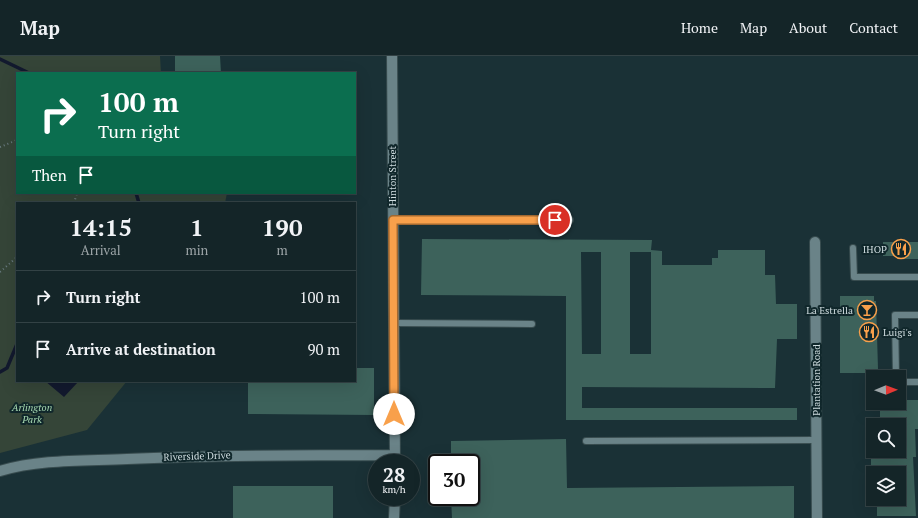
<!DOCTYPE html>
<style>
:root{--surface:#142528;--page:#213134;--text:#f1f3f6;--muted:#9da5a8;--line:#334245}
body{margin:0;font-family:"PT Serif",serif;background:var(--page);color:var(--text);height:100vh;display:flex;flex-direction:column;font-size:15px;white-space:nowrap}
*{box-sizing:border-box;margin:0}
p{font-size:13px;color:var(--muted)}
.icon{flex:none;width:22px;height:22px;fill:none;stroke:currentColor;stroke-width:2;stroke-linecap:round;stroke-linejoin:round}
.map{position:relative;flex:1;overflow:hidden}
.details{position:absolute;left:16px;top:146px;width:340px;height:180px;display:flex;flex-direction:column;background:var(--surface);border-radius:0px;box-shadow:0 4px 16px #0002,0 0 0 1px var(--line)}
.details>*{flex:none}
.guide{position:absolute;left:16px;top:16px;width:340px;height:122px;border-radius:0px;box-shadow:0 4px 16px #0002,0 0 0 1px var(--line);background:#0b6e4f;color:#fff;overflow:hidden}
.needle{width:26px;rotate:89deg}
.fabs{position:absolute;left:866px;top:314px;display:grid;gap:8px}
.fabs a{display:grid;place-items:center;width:40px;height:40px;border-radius:0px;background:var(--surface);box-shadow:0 4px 16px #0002,0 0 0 1px var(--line);font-size:20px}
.speed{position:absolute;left:368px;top:398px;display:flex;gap:8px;font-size:20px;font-weight:700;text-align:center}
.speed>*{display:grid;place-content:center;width:52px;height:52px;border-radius:50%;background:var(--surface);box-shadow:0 4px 16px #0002,0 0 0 1px var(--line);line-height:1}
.speed small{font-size:10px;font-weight:400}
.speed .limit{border:2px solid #111;border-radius:6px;background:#fff;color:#111}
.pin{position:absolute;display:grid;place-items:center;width:34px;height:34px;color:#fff;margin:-17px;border:2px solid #fff;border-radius:50%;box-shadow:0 1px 4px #0007}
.me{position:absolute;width:44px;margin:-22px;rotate:0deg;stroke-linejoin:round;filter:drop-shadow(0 0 3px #0008)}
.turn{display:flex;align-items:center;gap:14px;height:84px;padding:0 16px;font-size:18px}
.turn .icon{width:52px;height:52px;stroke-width:2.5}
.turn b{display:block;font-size:28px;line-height:34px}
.then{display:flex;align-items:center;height:38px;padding:0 16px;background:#0003;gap:8px;font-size:15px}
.eta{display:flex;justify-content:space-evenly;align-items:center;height:68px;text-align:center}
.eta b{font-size:24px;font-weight:600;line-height:28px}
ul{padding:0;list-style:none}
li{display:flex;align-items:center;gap:12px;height:52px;padding:0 16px;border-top:1px solid var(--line)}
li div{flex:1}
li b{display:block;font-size:15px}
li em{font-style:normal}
header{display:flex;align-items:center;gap:24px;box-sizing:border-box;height:56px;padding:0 20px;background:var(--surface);border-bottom:1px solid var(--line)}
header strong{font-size:19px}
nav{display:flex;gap:22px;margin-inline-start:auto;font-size:14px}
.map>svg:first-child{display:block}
.green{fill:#354538}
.water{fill:#12192e}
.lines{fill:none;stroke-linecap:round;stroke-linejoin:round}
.stream{stroke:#12192e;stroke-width:3.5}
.building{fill:#3d625b;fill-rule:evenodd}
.lane-casing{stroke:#384c4f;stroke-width:8}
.street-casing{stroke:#384c4f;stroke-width:12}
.path{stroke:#6a7c81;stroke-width:2;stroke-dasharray:1 3;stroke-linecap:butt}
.lane{stroke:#6a8388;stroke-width:6}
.street{stroke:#6a8388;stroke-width:10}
.route-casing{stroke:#a16831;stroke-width:10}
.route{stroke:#f8a04b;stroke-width:7}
.labels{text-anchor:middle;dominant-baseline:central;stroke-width:4;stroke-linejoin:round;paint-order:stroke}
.street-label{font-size:10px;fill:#cfdcdf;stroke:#10272b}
.poi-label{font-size:10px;fill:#cfdcdf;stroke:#10272b;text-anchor:end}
.park-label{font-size:10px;font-style:italic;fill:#a7d8b1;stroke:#10272b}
</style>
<header>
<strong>Map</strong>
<nav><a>Home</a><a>Map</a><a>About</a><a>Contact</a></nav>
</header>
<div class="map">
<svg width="918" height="462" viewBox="0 0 918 462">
<rect width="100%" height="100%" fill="#1a3136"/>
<path class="green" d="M0,0H160L161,17H17V137H227L225,147H17V325H127L87,374L0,397Z"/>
<path class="water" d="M45,325H79L64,341Z"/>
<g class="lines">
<path class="stream" d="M0,3L29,17
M136,137L139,147
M0,316L7,312L17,288"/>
</g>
<path class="building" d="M175,0H220L221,17H175Z
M422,183L652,184L651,194L662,195V209H712V202H718V194H765V219H775L776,248H797V283H777L775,332L582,331V352H797V364H566V240L421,239ZM581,196H601V298H582ZM630,196H651V298H630Z
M883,186H918V203H905V200H883Z
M840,240H874V245H876L878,313H874V317H840Z
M355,312H374V359L248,358V325H355Z
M899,344H918V373H915L916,401H913L916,460H877V443H899V417H871V395H899V369H880V347H899Z
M566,383L567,432L794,430V462H452L451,441H471V407H451V385Z
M233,430H333V462H233Z"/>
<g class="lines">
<defs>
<path id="lane" d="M393,164H570
M853,192L854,221H918
M394,267L532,268
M896,321L895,259H918
M899,326H918
M586,385L816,384"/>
<path id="street" d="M392,0L395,407
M815,186L817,462
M0,415C40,403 85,405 127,403C216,399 305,399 395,399
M394,462L395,441"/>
</defs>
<use href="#lane" class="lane-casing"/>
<use href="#street" class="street-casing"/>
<path class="path" d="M0,91L17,84
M74,147L77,137
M0,216L17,201"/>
<use href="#lane" class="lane"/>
<use href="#street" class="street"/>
</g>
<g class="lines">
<defs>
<path id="route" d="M394,358L393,164H555"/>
</defs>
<use href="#route" class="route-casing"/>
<use href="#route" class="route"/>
</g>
<defs>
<symbol id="restaurant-ring" viewBox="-11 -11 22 22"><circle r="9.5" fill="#10272b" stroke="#f8a04b" stroke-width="1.5"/><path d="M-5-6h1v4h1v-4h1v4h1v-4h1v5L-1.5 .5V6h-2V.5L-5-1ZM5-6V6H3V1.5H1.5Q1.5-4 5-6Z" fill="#f8a04b"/></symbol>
<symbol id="bar-ring" viewBox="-11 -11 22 22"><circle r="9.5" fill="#10272b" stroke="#f8a04b" stroke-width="1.5"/><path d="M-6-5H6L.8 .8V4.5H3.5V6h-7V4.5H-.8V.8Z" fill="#f8a04b"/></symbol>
</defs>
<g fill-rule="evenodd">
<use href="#restaurant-ring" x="890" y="182" width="22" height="22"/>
<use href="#bar-ring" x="856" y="243" width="22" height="22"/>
<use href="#restaurant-ring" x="858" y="265" width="22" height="22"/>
</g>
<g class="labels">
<g class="street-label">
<text transform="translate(392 120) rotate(-90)">Hinton Street</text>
<text transform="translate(816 324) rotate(-90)">Plantation Road</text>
<text transform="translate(197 400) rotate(-2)">Riverside Drive</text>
</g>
<g class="poi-label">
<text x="887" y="193">IHOP</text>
<text x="853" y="254">La Estrella</text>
<text x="883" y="276" text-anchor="start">Luigi's</text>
</g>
<g class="park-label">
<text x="32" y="351">Arlington<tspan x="32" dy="12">Park</tspan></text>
</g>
</g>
</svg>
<div class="fabs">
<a><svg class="needle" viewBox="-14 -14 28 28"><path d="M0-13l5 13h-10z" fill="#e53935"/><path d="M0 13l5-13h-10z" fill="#9da5a8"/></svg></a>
<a><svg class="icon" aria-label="search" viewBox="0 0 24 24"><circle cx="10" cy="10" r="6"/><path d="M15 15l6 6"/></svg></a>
<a><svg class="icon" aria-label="layers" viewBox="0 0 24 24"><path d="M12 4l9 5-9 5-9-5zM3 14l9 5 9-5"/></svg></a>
</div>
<div class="speed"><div>28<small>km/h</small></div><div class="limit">30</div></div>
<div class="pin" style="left:555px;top:164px;background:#d93025"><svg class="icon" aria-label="arrive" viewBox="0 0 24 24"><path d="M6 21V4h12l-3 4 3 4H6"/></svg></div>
<svg class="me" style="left:394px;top:358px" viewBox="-20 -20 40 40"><circle r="19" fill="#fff"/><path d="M0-13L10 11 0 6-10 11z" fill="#f8a04b"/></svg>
<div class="guide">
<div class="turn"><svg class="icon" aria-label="right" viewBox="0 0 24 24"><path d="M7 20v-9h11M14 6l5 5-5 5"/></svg><div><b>100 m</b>Turn right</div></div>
<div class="then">Then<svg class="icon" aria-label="arrive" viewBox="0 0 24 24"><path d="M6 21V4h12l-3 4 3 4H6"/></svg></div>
</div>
<section class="details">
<div class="eta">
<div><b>14:15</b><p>Arrival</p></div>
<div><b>1</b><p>min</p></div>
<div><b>190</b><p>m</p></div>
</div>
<ul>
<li><svg class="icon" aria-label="right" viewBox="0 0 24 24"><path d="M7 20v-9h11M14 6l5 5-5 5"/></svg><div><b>Turn right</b></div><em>100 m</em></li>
<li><svg class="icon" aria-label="arrive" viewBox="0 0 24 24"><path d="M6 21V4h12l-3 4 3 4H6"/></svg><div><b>Arrive at destination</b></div><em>90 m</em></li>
</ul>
</section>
</div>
